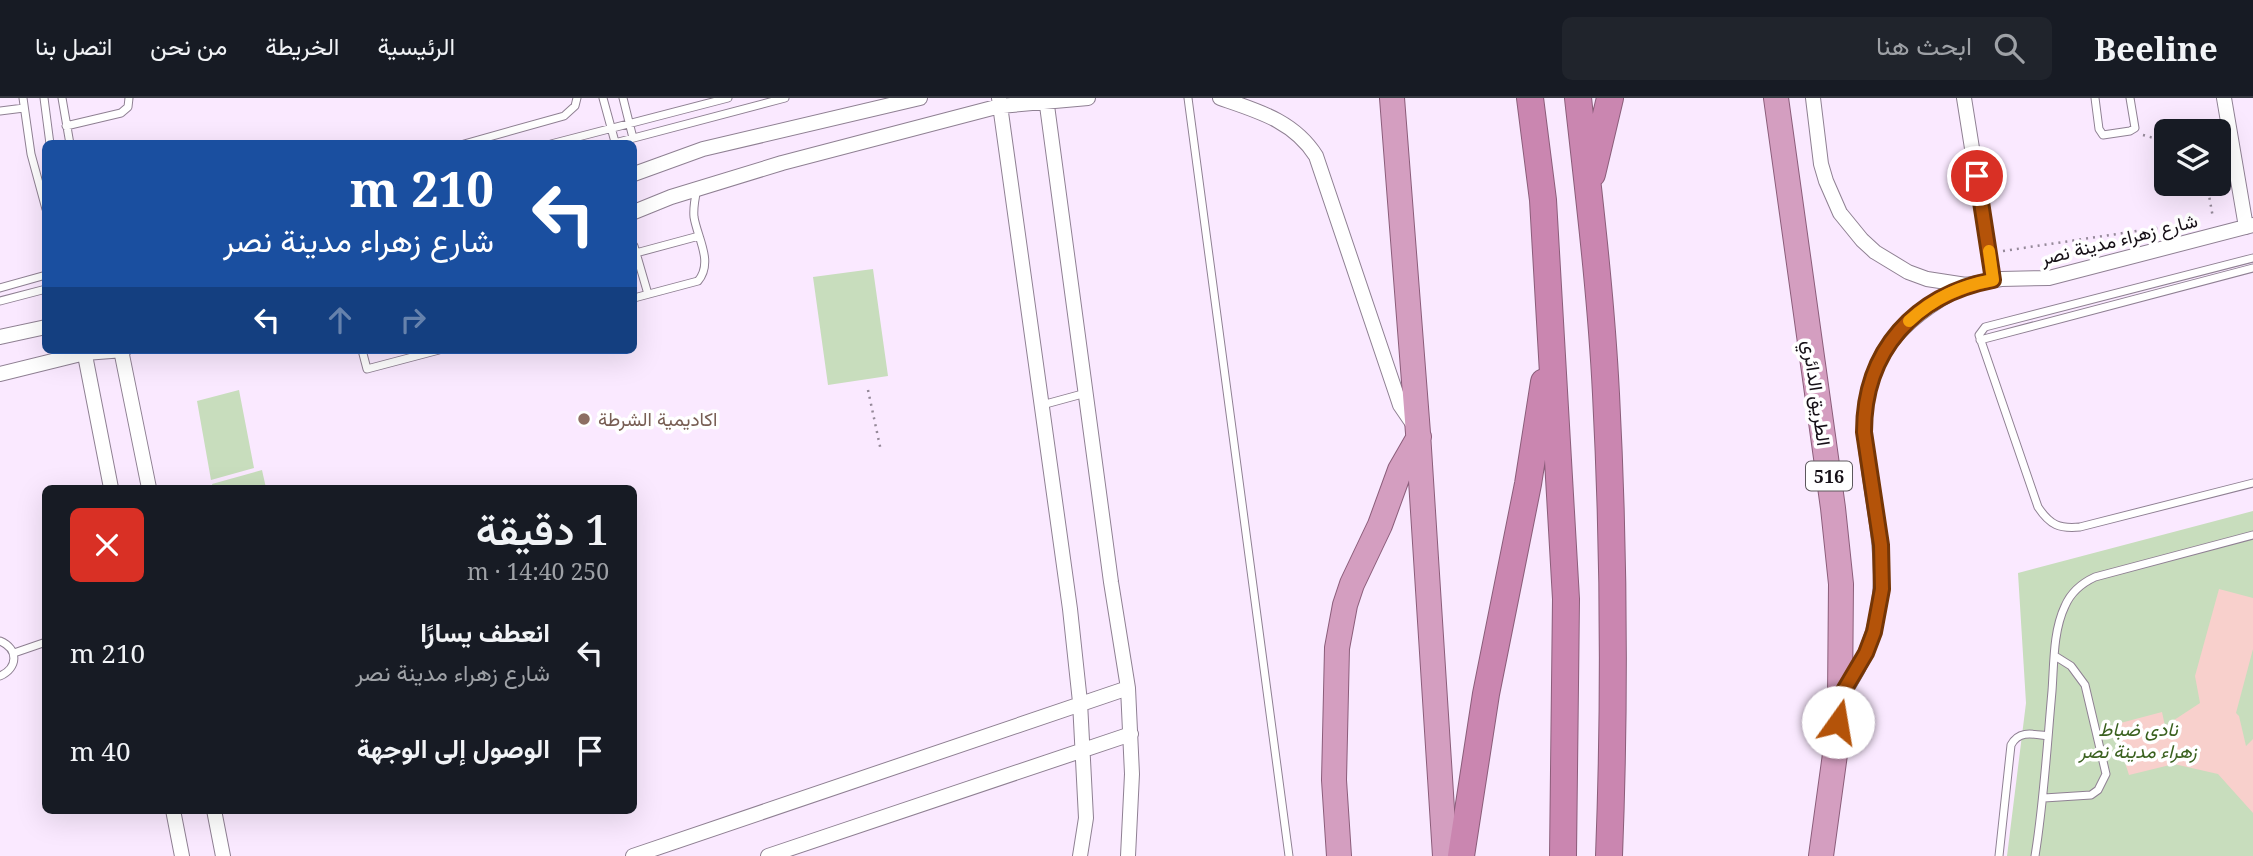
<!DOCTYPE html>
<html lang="ar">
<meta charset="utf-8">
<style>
:root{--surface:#171b24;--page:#20242c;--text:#f1f3f6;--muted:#9ea1a6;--line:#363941}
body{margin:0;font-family:"Noto Serif",Vazirmatn,serif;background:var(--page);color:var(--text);direction:rtl;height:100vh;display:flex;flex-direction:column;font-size:26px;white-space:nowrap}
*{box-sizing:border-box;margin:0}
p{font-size:23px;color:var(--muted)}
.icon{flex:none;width:38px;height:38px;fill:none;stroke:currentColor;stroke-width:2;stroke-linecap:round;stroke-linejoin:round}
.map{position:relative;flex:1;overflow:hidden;direction:ltr}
.drawer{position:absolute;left:42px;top:387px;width:595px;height:329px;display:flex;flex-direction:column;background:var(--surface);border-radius:10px;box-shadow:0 7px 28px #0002;direction:rtl}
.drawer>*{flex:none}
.hud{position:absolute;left:42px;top:42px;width:595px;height:214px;border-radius:10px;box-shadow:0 7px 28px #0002;direction:rtl;background:#1a4fa0;color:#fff;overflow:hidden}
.controls{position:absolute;left:2154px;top:21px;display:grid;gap:14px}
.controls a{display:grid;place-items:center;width:77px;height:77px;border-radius:10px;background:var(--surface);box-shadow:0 7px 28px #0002;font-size:35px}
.pin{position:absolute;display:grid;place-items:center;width:60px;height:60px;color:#fff;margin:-30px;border:4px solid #fff;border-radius:50%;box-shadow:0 2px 7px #0007}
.me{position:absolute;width:77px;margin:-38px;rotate:13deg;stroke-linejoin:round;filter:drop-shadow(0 0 5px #0008)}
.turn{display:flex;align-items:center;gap:24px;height:147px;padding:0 28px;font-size:32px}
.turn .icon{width:91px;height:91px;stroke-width:2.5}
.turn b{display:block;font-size:49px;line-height:60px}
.lanes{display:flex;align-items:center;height:66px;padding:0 28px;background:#0003;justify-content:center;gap:35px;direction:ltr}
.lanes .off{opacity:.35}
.round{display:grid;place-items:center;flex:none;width:74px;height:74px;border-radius:10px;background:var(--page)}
.overview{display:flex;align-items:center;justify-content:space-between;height:119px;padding:0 28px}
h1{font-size:42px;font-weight:600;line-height:52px}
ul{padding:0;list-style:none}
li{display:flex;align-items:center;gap:21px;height:98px;padding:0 28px}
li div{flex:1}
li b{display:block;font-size:26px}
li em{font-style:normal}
header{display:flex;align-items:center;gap:42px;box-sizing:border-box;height:98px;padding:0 35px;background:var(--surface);border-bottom:2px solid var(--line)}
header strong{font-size:33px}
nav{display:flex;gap:38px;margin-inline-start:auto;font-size:24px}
.search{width:490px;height:63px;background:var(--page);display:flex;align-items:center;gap:18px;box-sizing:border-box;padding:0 24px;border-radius:10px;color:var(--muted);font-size:26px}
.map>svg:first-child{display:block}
.green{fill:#c8ddbd}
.building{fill:#f8d0cc}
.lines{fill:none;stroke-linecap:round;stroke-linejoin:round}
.service-casing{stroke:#8f8093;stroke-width:9}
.minor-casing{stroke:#8f8093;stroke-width:16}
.trunk-casing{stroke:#8b5d7a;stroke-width:26}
.motorway-casing{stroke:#8b5d7a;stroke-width:28}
.path{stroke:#958999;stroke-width:2.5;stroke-dasharray:2 5;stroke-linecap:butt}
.service{stroke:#fff;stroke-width:7}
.minor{stroke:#fff;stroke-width:14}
.trunk{stroke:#d49ec0;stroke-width:24}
.motorway{stroke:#ca86b0;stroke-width:26}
.route-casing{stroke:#753606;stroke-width:18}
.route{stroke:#b45309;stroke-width:12}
.slow{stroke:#f59e0b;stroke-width:12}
.education-dot{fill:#8d6e63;stroke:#fff;stroke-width:2.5}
.labels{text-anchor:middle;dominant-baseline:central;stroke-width:7;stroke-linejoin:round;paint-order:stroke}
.shield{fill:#fff;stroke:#5c585d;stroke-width:2}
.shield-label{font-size:18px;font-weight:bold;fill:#161017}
.street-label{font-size:19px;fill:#161017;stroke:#fff}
.education-label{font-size:19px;fill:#785e54;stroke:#fff;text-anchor:start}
.park-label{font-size:19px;font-style:italic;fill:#3a611f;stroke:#fff}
</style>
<header>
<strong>Beeline</strong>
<div class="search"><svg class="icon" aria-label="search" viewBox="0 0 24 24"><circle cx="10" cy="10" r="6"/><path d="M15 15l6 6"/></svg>ابحث هنا</div>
<nav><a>الرئيسية</a><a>الخريطة</a><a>من نحن</a><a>اتصل بنا</a></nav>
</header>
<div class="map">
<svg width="2253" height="758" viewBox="0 0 2253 758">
<rect width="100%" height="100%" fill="#fae9ff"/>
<path class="green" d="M873,171L888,278L828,287L813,179Z
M239,292L254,370L211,382L197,303Z
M262,372L266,390H213L212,386Z
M2253,413V758H2007L2026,605L2018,475Z"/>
<path class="building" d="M2219,491L2253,500V551L2236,615L2239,618L2246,648L2253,641V715L2218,676L2174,666L2129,677L2113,627L2162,614L2165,628L2200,605L2195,578Z"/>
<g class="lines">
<defs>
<path id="service" d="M23,0L31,56L46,111
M44,0L50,46
M62,0L70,46
M603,0L615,44
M623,0L633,40
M1188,0L1289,758
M2095,0L2099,31L2103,37L2130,33L2135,30L2130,0
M0,13L24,10
M66,28L121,15L128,9L129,0
M464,46L564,18L575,8L577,0
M551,46L728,0
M611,46L785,0
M634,148L648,196
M636,155L699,138
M2253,160L1985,229L1979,237L2038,409C2050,427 2059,431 2080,429L2253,385
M0,190L46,177
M634,200L698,183C714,164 697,139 694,119C693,109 695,100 697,91
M0,203L46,191
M1980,242L2253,170
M362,252L367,271L439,252
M1042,307L1086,295
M0,543C19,551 18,570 0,578
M14,555L46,544
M2044,700L2091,697L2098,692L2106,676L2085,587L2071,568L2055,558
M1999,758L2011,647C2019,632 2033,636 2048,638
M2035,758C2044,703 2047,648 2052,593C2054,566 2053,533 2065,508C2071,494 2082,485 2095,479L2253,437"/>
<path id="minor" d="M999,0L1070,511L1080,604L1086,720L1080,758
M1046,0L1111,484L1128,590L1132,676L1128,758
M1220,0C1258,13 1294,23 1316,58L1396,295L1400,307L1415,329
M1813,0L1821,66L1826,83L1840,115L1862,142L1875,154L1908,174L1927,181L1966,187L2001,181L2049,180L2253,127
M1964,0L1993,182
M2224,0L2246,129
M634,76L703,51L920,0
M634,114L671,99L782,65L1000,8L1088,0
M0,239L46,229
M84,252L111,390
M121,252L149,390
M0,276L85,255L124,252
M1842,597C1906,506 1874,433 1864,334C1864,259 1901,221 1964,188
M173,712L182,758
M214,712L223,758
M633,758L1128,590
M768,758L1131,636"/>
<path id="trunk" d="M1392,0L1418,335L1445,758
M1776,0L1833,410L1841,486L1840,599L1836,649L1821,758
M1339,758L1334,682L1337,550L1345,507L1352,486L1380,427L1400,372L1419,339"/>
<path id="motorway" d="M1530,0L1543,102L1566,501L1563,758
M1578,0C1589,99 1601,197 1606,296C1614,450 1615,604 1609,758
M1592,76L1610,0
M1461,758L1486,596L1528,386L1544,284"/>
</defs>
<use href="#service" class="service-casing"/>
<use href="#minor" class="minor-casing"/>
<use href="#trunk" class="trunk-casing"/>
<use href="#motorway" class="motorway-casing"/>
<path class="path" d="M2143,37L2157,41L2166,40
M2207,86L2213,120
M2003,153L2197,124
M868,292L881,353"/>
<use href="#service" class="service"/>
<use href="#minor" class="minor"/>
<use href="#trunk" class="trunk"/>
<use href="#motorway" class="motorway"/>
</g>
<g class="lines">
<defs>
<path id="route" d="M1838,624L1840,599L1866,555L1874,534L1882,491L1881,447L1864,334C1864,252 1915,197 1993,182L1977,78"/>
</defs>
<use href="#route" class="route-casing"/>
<use href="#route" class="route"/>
<path class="slow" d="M1909,223C1934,200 1960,188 1993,182L1989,153"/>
</g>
<circle class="education-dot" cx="584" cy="321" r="7"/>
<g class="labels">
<rect class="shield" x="1806" y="363.5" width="46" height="29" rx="5"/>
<g class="shield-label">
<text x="1829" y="378">516</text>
</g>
<g class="street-label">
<text transform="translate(2119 141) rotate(-14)">شارع زهراء مدينة نصر</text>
<text transform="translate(1817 295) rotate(82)">الطريق الدائري</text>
</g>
<g class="education-label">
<text x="598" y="321">اكاديمية الشرطة</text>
</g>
<g class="park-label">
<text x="2138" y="631">نادى ضباط<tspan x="2138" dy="22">زهراء مدينة نصر</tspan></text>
</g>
</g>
</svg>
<div class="controls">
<a><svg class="icon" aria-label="layers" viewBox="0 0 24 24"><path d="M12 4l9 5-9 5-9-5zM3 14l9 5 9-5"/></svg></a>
</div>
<div class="pin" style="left:1977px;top:78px;background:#d93025"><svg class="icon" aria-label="arrive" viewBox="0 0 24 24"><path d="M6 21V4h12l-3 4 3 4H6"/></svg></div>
<svg class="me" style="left:1838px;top:624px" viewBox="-20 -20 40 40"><circle r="19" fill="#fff"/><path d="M0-13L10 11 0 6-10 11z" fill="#b45309"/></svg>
<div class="hud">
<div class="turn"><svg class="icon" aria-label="left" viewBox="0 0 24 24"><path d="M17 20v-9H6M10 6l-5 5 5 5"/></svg><div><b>210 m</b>شارع زهراء مدينة نصر</div></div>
<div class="lanes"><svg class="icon" aria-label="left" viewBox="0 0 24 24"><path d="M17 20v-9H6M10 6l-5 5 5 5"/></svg><svg class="icon off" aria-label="ahead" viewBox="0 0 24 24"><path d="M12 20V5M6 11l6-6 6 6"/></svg><svg class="icon off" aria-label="right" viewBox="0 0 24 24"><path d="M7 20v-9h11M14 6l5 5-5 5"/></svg></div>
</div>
<section class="drawer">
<div class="overview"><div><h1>1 دقيقة</h1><p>250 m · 14:40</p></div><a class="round" style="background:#d93025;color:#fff"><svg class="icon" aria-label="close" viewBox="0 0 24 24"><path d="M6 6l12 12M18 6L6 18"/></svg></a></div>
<ul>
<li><svg class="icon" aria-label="left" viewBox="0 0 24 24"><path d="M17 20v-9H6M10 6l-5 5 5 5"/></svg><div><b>انعطف يسارًا</b><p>شارع زهراء مدينة نصر</p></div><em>210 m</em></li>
<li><svg class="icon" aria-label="arrive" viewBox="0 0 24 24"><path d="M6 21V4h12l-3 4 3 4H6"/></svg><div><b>الوصول إلى الوجهة</b></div><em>40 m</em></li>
</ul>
</section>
</div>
